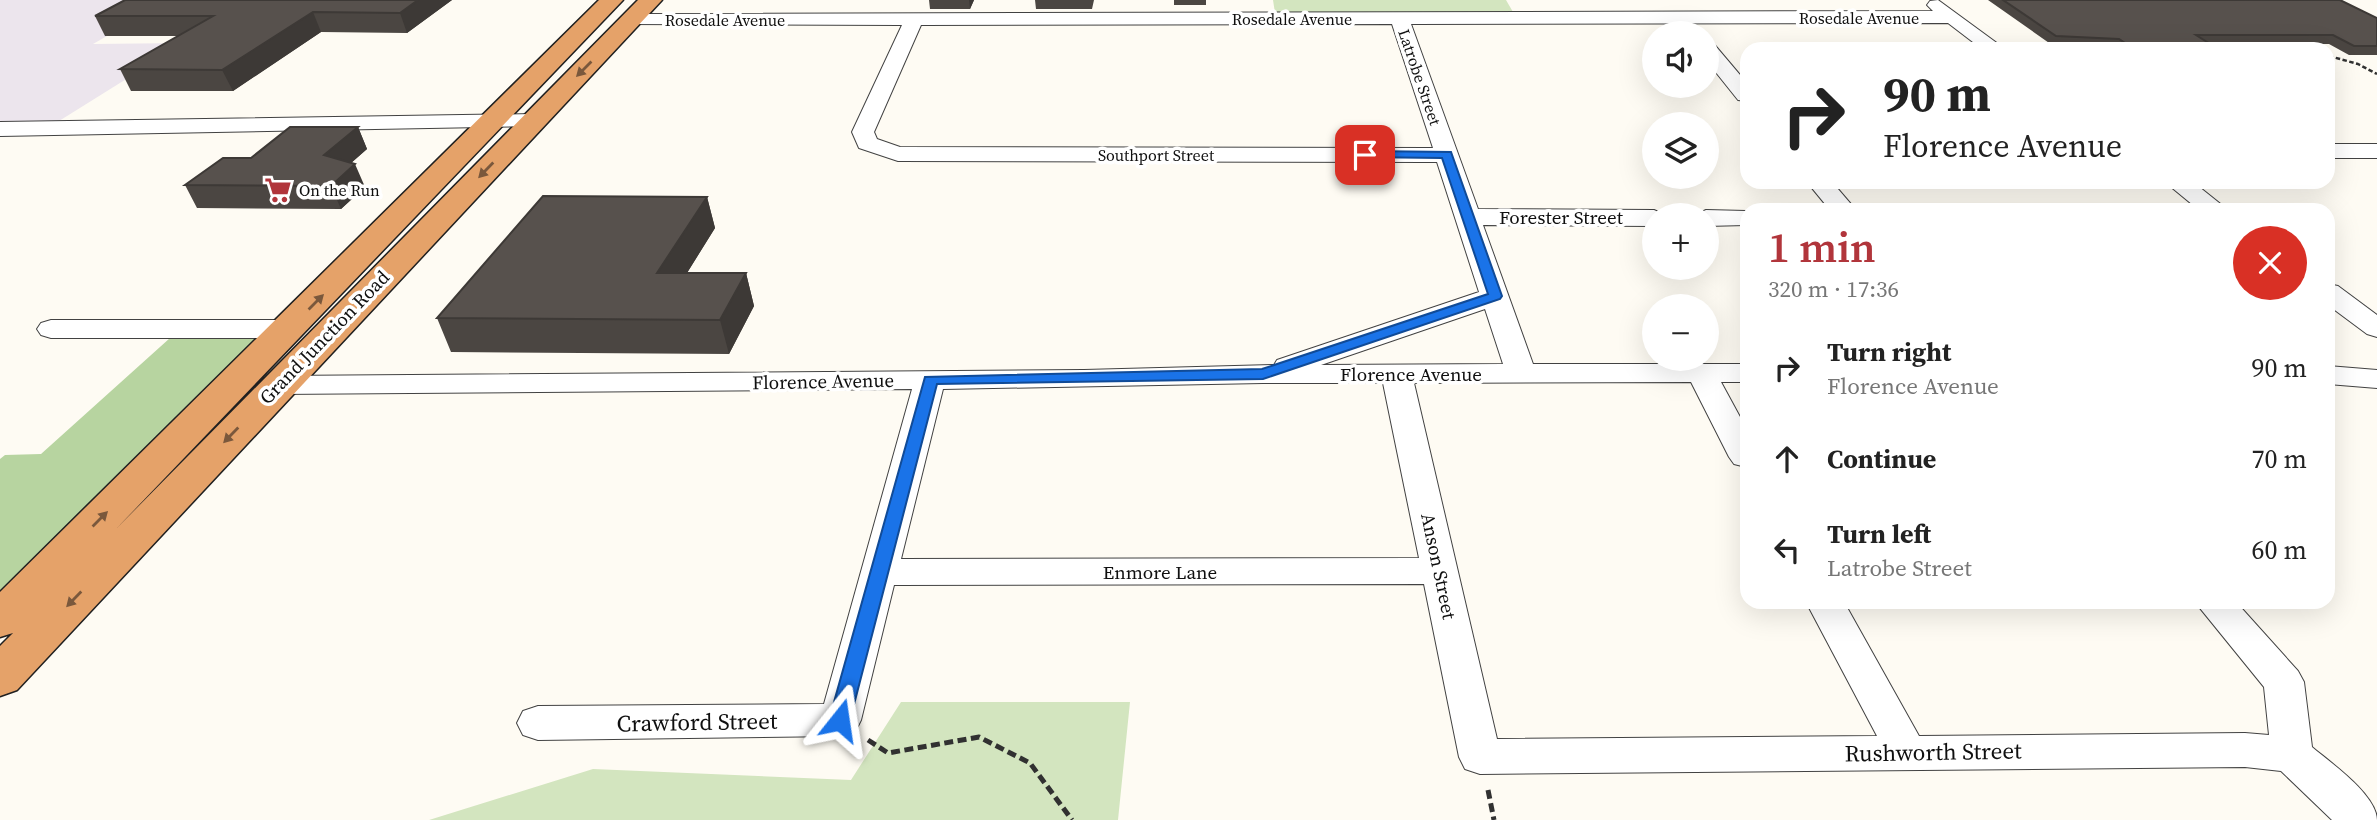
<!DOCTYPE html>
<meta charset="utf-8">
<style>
:root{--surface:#fff;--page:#f6f6f6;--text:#222;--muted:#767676;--accent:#b1353b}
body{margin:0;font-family:"Source Serif 4",serif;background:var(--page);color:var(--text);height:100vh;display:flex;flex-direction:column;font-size:26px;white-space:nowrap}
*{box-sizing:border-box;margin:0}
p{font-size:23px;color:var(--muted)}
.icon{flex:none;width:38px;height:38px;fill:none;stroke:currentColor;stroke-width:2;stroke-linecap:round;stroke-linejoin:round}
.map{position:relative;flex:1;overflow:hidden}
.sheet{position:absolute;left:1740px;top:203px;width:595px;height:406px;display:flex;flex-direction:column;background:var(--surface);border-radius:21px;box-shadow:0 7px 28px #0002}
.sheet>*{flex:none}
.guide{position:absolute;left:1740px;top:42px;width:595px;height:147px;border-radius:21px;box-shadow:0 7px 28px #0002;background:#fff;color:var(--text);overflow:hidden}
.controls{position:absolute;left:1642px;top:21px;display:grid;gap:14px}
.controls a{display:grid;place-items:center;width:77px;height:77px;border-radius:50%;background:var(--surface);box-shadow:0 7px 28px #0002;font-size:35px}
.pin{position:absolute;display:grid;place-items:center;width:60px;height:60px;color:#fff;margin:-30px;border-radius:14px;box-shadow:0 4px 10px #0006}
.me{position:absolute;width:77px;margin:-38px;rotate:15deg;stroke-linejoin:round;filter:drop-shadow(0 0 5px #0008)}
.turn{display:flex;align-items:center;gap:24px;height:147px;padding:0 28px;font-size:32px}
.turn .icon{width:91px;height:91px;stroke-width:2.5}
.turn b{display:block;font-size:49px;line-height:60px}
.round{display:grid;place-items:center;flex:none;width:74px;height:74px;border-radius:37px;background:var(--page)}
.headline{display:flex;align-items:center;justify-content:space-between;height:119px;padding:0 28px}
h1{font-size:42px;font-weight:600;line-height:52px;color:var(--accent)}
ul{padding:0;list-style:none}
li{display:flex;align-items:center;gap:21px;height:91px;padding:0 28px}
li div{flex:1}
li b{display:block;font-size:26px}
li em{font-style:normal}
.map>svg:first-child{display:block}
.industrial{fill:#ece5ed}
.green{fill:#d3e5bf}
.forest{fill:#b7d4a0}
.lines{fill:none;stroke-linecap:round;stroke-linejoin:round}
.minor-casing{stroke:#424242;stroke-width:2}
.highway-casing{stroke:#202020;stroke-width:3}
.path-far1{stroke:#313131;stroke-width:2.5;stroke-dasharray:4.5 2.5;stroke-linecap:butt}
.path{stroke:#313131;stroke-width:5;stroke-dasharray:9 4.5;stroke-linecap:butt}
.minor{fill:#fff;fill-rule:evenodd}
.highway{fill:#e5a269;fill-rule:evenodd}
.wall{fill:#4b4642}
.shaded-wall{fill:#3d3936}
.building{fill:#57514d;stroke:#3d3936;stroke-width:2}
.oneway{fill:#7a583c}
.route{fill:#1a73e8;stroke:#114b97;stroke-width:2}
.labels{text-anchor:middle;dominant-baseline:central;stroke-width:7;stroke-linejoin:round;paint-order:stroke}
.far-street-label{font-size:16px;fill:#0f0f0f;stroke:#fff}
.far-poi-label{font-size:16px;fill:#0f0f0f;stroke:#fff;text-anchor:start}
.street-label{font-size:19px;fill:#0f0f0f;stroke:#fff}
.near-street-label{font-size:23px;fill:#0f0f0f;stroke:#fff}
</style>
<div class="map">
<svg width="2377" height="820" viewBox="0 0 2377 820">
<rect width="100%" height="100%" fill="#fefbf3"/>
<path class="industrial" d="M0,0H170L93,44L184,43L51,126H0Z"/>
<path class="green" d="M1273,0H1506L1513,12L1275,13Z
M901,702H1130L1118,820H429L593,769L851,780Z"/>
<path class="forest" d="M180,329H270L0,593V459L5,455L41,454Z"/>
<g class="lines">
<defs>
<path id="minor" d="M1938,0L2005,49H1982L1948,23L1411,24L1478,209L1654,210L1665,215H1654V226L1483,225L1533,364H1746V382H1721L1746,428V467L1734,464L1729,457L1691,382L1414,383L1497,739L1877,736L1806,602H1844L1919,736L2245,733L2269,735L2264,687L2195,602H2236L2298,671L2304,682L2312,747C2331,763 2377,795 2377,820H2332L2281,771L2245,767L1480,774L1465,769L1459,757L1424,584L894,585L861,720L855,732L840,736L538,740L523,735L517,723L523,711L538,706L824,704L912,389L278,394L267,392L263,385L267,378L278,376L1084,370L1274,365L1277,360L1479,292L1437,162L898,161L859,148L852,132L902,25L625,24L623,20L632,14L1933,11L1927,5L1930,1ZM1392,24L1433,148L900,147L877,139L874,132L921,25ZM1485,309L1503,364L1321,365ZM1263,383H1383L1419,558L901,559L943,389Z
M1706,41L1713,43L1746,82V101L1738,100L1706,60Z
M533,114L541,116L544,121L541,126L0,136V122Z
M2328,144H2377V158H2328Z
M1807,182H1832L1856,210H1830Z
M2165,182H2193L2228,210H2199Z
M1706,210L1746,211V225L1706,226V215H1695Z
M2328,284L2338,286L2377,315V337L2367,334L2328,305Z
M51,320H289L299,323L303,329L299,335L289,338H51L41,335L37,329L41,323Z
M2328,366L2377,370V388L2328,384Z"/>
<path id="highway" d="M599,0H623L115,530L638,0H662L17,690L0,696V646L13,633L0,637V592Z"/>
</defs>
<use href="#minor" class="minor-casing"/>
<use href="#highway" class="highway-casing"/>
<path class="path-far1" d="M2329,56L2358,64L2377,74"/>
<path class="path" d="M868,740L888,753L979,737L1030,763L1072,820
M1488,790L1494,820"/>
<use href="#minor" class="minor"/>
<use href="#highway" class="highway"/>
</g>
<path class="wall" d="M452,0L407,33L321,32L233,91H131L120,69L178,36H105L95,16Z
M929,0H974L970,9H930Z
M1035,0H1094L1092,9H1036Z
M1174,0H1206V5H1174Z
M1988,0H2340L2377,18V55H2349L2329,44H2209L2218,49H2117L2115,48L2052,45Z
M358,127L367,149L351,163L365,187L341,209L197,208L185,185L251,158Z
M707,197L715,228L687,273H746L754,306L729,354L451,352L437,318Z"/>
<path class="shaded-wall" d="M418,0H452L407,33L400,13Z
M969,0H974L970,9Z
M313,12L321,32L233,91L222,70Z
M358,127L367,149L334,178L324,155Z
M355,164L365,187L341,209L331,186Z
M707,197L715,228L667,305L657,273Z
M746,273L754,306L729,354L720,320Z"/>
<path class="building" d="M125,0H418L400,13L313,12L222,70L120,69L213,16H95Z
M2003,0H2340L2377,18V46H2354L2333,35H2196L2218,49H2134L2119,39L2056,36Z
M290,127H358L324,155L355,164L331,186L185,185L223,158H251Z
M543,196L707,197L657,273H746L720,320L437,318Z"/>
<defs><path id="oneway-solid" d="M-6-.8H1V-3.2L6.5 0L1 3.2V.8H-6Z" transform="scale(1.75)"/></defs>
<g class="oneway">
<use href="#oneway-solid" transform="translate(584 69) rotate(135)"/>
<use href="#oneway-solid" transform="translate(486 170) rotate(134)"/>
<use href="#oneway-solid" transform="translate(316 302) rotate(-45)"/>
<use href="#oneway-solid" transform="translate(231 435) rotate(134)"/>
<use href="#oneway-solid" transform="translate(100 519) rotate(-45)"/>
<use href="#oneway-solid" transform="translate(74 599) rotate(134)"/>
</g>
<path class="route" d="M1365,151L1451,152L1502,296L1500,299L1263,379L937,384L850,720L847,726L840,728L832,726L829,720L925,377L1262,369L1488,294L1442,158L1360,157L1359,155Z"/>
<defs>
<symbol id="supermarket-bare" viewBox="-9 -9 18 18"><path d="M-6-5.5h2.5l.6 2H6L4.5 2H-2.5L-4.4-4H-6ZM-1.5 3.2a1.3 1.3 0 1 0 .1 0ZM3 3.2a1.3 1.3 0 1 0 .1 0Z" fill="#b1353b" stroke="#fff" stroke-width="2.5" paint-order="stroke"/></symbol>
</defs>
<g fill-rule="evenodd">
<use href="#supermarket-bare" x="259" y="171" width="38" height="38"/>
</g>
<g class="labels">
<g class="far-street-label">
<text x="1859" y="18">Rosedale Avenue</text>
<text x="1292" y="19">Rosedale Avenue</text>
<text x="725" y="20">Rosedale Avenue</text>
<text transform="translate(1420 77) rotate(71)">Latrobe Street</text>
<text x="1156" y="155">Southport Street</text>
</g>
<g class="far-poi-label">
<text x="299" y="190">On the Run</text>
</g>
<g class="street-label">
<text x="1561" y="217">Forester Street</text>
<text transform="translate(324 337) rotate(-46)">Grand Junction Road</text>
<text x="1411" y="374">Florence Avenue</text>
<text transform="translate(823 381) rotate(-1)">Florence Avenue</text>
<text transform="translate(1439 566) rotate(78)">Anson Street</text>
<text x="1160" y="572">Enmore Lane</text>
</g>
<g class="near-street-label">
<text transform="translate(697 722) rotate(-1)">Crawford Street</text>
<text transform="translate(1933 752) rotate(-1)">Rushworth Street</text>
</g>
</g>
</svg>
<div class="controls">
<a><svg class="icon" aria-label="sound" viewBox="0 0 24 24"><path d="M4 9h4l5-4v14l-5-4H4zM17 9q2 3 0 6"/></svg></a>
<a><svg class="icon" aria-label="layers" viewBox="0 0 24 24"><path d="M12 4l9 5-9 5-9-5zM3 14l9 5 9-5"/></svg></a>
<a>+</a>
<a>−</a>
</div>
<div class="pin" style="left:1365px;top:155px;background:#d93025"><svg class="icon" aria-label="arrive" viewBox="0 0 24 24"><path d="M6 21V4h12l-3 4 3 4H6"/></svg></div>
<svg class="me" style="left:840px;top:720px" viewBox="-20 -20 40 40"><path d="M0-17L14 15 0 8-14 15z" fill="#1a73e8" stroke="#fff" stroke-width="4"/></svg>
<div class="guide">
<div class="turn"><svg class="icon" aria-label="right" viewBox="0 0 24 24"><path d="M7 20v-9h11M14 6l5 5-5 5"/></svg><div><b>90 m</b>Florence Avenue</div></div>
</div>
<section class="sheet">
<div class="headline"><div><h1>1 min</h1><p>320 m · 17:36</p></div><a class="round" style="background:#d93025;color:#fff"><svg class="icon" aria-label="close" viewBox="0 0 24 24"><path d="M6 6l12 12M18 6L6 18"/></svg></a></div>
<ul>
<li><svg class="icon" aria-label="right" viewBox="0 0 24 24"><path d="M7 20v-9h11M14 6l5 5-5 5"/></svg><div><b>Turn right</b><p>Florence Avenue</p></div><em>90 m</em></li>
<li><svg class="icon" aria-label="ahead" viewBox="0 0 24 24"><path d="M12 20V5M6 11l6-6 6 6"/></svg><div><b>Continue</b></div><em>70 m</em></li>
<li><svg class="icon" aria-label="left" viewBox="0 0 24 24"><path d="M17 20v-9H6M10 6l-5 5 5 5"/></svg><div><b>Turn left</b><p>Latrobe Street</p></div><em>60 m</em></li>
</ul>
</section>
</div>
